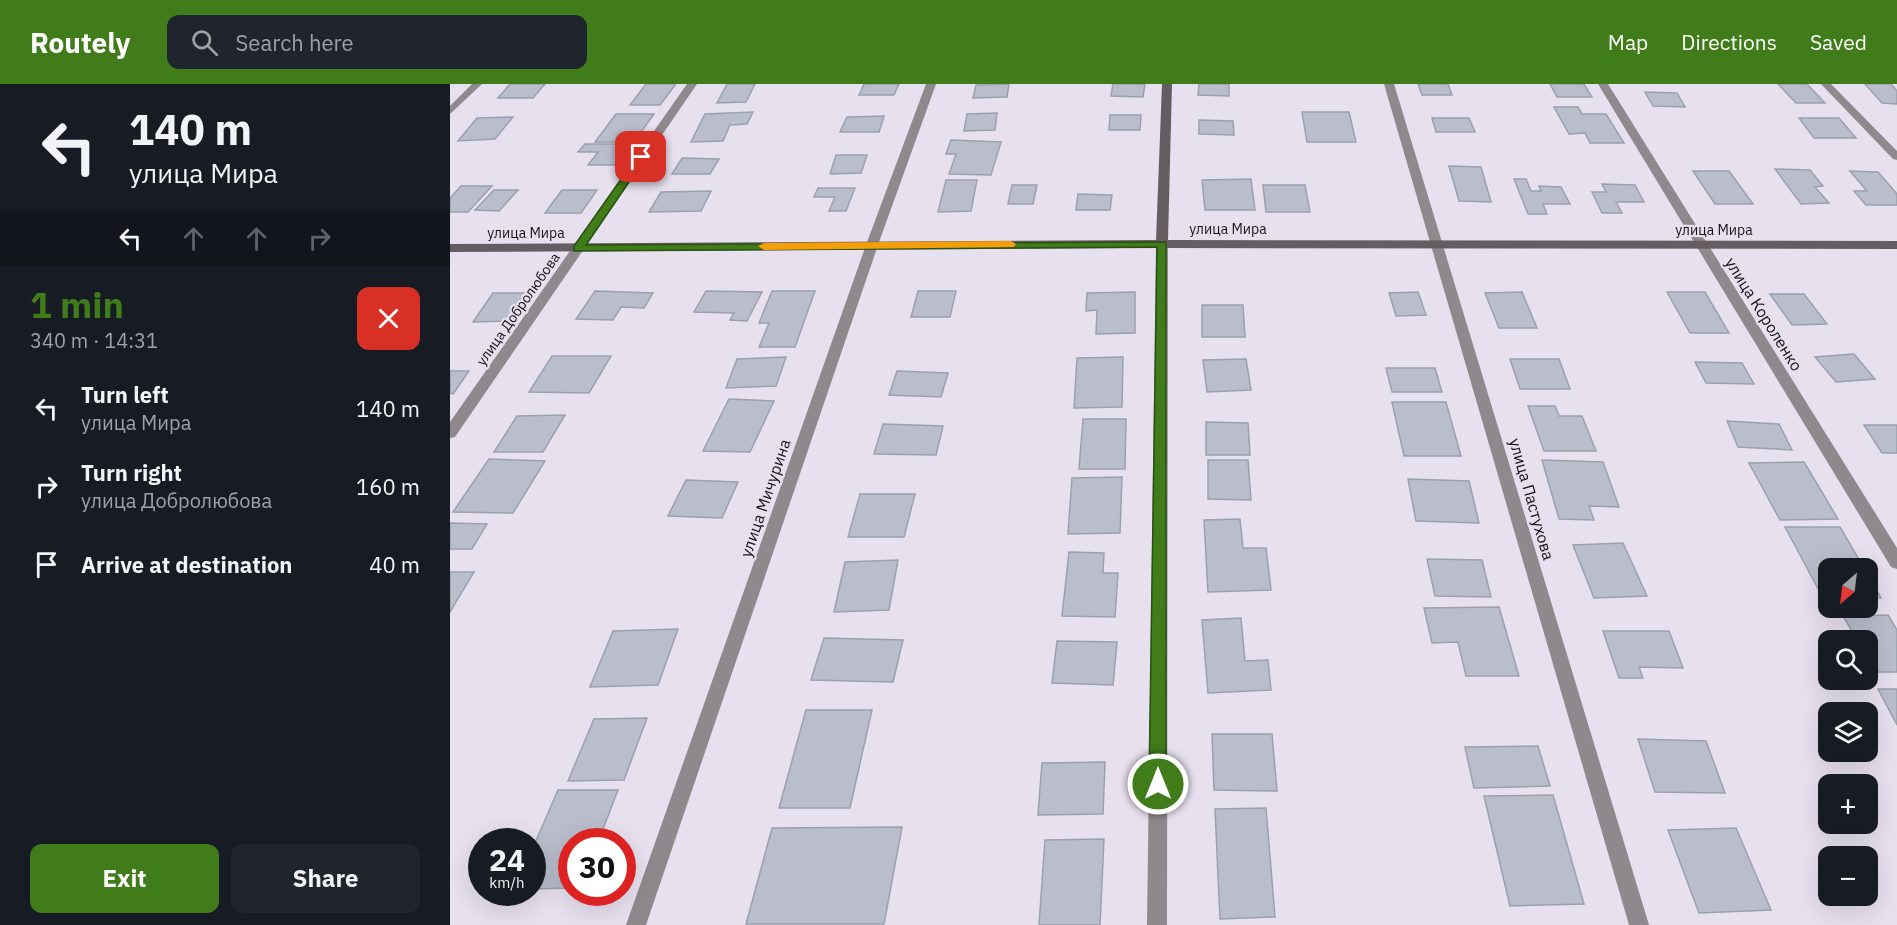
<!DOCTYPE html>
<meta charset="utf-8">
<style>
:root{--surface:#171b24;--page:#20242c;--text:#f1f3f6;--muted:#9ea1a6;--accent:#407d1a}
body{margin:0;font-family:"IBM Plex Sans",sans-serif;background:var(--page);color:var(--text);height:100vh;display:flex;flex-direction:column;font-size:22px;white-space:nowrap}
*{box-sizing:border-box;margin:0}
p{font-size:20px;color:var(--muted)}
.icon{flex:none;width:33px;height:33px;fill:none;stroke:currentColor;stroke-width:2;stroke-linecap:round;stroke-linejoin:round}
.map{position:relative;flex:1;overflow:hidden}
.sheet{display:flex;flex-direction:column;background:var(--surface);width:450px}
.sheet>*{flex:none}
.top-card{background:#171b24;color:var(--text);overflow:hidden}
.needle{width:39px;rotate:208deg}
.buttons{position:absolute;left:1368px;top:474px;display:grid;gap:12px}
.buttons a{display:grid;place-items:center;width:60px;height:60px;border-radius:12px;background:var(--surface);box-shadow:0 6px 24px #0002;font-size:30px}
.speed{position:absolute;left:18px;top:744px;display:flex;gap:12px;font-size:30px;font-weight:700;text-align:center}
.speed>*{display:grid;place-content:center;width:78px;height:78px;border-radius:50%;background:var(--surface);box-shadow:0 6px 24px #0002;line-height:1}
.speed small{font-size:15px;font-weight:400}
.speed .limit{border:9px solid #d22;background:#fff;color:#111}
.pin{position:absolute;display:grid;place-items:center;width:51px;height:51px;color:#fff;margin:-26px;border-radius:12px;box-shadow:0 3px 9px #0006}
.me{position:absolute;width:66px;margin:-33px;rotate:0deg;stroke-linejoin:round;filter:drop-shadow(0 0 4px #0008)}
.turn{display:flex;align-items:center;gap:21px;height:126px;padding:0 30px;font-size:27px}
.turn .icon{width:78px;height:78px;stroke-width:2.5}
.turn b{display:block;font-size:42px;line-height:51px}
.lanes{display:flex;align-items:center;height:57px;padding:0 30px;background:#0003;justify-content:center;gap:30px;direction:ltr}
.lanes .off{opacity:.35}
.round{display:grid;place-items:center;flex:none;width:63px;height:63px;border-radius:12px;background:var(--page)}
.headline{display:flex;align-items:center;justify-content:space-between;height:102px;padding:0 30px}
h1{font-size:36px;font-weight:700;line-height:45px;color:var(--accent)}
.button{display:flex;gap:12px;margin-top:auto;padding:12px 30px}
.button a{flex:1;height:69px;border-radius:12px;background:var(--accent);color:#fff;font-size:24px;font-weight:700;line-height:69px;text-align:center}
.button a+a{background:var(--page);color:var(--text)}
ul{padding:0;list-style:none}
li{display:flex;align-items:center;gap:18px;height:78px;padding:0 30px}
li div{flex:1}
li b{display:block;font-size:22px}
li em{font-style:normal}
header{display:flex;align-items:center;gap:36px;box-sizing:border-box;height:84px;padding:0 30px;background:var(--accent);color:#fff}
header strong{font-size:28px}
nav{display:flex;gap:33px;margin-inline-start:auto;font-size:21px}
.search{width:420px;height:54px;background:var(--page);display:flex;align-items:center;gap:15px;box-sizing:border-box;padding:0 21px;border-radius:12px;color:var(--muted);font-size:22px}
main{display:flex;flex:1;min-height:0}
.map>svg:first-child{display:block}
.building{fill:#babecc;stroke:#9ba0ae;stroke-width:1.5}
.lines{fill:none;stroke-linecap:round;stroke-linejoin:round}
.street{fill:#8f888c;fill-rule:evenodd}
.secondary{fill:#665d62;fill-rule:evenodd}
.route{fill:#407d1a;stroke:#2a5111;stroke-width:1.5}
.slow{fill:#f59e0b}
.labels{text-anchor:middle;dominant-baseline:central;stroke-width:4.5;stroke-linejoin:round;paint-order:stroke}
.far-street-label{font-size:14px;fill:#141217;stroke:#e7e0ef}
.street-label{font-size:16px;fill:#141217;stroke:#e7e0ef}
</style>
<header>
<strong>Routely</strong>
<div class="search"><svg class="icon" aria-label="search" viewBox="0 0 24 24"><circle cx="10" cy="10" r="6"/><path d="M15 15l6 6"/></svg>Search here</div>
<nav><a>Map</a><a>Directions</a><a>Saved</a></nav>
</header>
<main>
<section class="sheet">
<div class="top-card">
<div class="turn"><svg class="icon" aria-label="left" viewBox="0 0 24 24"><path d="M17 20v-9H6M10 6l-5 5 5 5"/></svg><div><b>140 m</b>улица Мира</div></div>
<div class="lanes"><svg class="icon" aria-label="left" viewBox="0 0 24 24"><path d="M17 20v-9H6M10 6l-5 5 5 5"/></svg><svg class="icon off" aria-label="ahead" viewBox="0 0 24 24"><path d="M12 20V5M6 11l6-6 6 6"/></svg><svg class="icon off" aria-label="ahead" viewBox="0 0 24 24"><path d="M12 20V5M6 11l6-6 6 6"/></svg><svg class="icon off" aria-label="right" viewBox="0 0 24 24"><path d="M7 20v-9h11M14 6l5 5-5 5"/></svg></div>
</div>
<div class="headline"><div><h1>1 min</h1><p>340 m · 14:31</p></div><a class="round" style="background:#d93025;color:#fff"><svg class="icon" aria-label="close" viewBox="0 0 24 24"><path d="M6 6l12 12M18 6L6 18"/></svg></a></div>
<ul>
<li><svg class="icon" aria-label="left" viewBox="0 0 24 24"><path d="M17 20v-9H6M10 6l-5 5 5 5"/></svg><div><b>Turn left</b><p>улица Мира</p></div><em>140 m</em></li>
<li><svg class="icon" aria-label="right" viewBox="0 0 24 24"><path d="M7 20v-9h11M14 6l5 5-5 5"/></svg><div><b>Turn right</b><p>улица Добролюбова</p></div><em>160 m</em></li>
<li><svg class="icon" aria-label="arrive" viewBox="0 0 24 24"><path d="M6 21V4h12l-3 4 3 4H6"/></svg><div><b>Arrive at destination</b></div><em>40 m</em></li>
</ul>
<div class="button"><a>Exit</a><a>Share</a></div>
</section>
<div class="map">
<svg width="1447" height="841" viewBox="0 0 1447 841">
<rect width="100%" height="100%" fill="#e7e0ef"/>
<path class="building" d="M60,0H95L83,14H48Z
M196,0H226L210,21H180Z
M277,0H305L296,18L267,19Z
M414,0H449L444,11H409Z
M559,0L557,13L523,14L526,1Z
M663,0H695L693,13L661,12Z
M749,0H779V12L748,11Z
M968,0H998L1002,11H972Z
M1100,0H1134L1142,13H1107Z
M1328,0H1357L1375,19H1346Z
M1415,0H1441L1447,7V20L1432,19Z
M1195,8L1227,9L1235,23L1203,22Z
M1104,23H1128L1132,30H1156L1174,59H1140L1135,49L1119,50Z
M303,28L297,40L280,41L273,57L241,58L255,30Z
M852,28H899L906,58H857Z
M547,29L545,46L514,47L517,30Z
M166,30H204L184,58H145Z
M660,31H691L690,46H659Z
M434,32L429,48H390L397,33Z
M63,33L45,55L8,57L27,34Z
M982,34H1019L1025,48H986Z
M1349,34H1389L1406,54H1364Z
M749,36L783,37L784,51L749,50Z
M501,56L551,58L541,91L499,90L506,70H496Z
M135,60H183L168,81H138L148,68H128Z
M386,71H417L411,89L380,90Z
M232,74L269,75L260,90H222Z
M999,82L1031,83L1041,118L1009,117Z
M1325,85L1360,86L1373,102L1365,103L1379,119L1351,120Z
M1243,87H1279L1303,120H1265Z
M1400,87L1428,88L1447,110V121H1416L1404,107H1417Z
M801,95L805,126H755L752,96Z
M1064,95H1076L1081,107H1091L1089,102L1111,103L1120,120H1093L1097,130H1078Z
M496,96H527L521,127L488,128Z
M1152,100L1185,101L1194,118H1166L1172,129H1152L1142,108H1156Z
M562,101H587L583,120H558Z
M813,101H855L860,128H816Z
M11,102H42L18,128H0V114Z
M368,104H405L396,127H379L385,113H364Z
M44,106H68L49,127L25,126Z
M112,106H147L131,129H95Z
M261,107L251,127L199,128L211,108Z
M628,110L662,111L660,126H626Z
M145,207L203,209L194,224L171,223L163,236L126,235Z
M256,207L312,208L297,237L280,236L284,229L244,228Z
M322,207H365L345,263H309L319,239H309Z
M468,207H506L500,233H461Z
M685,208V249L646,250L647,226L636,227L637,209Z
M968,208L976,231L946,232L939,209Z
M1072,208L1087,244H1049L1035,209Z
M1217,208H1255L1279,249H1240Z
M43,209H76L57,237L23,238Z
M1320,210H1354L1377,240L1342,241Z
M752,221H793L795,253H752Z
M1404,270L1425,295L1386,298L1365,273Z
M102,272H161L139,309L79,308Z
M336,273L326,302L276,304L287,275Z
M673,273L672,323L624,324L627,274Z
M796,275L801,306L757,308L753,276Z
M1060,275H1109L1120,305H1070Z
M1245,278L1292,279L1304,300L1256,299Z
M936,284H985L992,308H942Z
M0,287H19L3,310L0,309Z
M447,287L498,289L491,313L439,311Z
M279,315L324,317L300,368L253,367Z
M942,318H996L1011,372H954Z
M1078,322H1105L1109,332H1132L1146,367H1094Z
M115,331L93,368H44L67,332Z
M633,335H676L675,385H629Z
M1277,337L1329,340L1342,366L1288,363Z
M756,338L798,339L800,371H756Z
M433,340L493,342L486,371L424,370Z
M1414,341H1447V369H1432Z
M39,375L95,377L63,429L3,428Z
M758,376H798L801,416L758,415Z
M1092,376L1153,378L1169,423L1139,422L1144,436L1109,435Z
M1354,378L1388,435L1330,436L1299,379Z
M672,393L670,449L618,450L622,394Z
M958,395L1019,397L1029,439L966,437Z
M236,396L288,398L272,434L218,432Z
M410,410H465L454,453H398Z
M790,435L793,464H816L821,506L758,508L754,436Z
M0,439L37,440L22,465H0Z
M1335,443H1390L1414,484H1378V514H1373Z
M1173,459L1197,512L1144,514L1123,461Z
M619,468L654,469L653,489H668L665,533L612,532Z
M977,475L1032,476L1041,513L985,512Z
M448,476L439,526L384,528L395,478Z
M0,488H24L0,528Z
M1418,490L1431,514H1418Z
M1049,523L1069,592H1016L1008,558L982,559L974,524Z
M1438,531L1447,546V588H1425L1418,575V556H1407L1393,532Z
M791,534L795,577L818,576L821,606L758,609L752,536Z
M228,545L208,601L140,603L163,547Z
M1153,547H1219L1233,584L1189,583L1193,594H1169Z
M374,554L453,556L443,598L361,596Z
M607,557L667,558L663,601L602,599Z
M1428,605H1447V641Z
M356,626H422L400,724H329Z
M197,634L174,696L118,697L144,635Z
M762,650H822L827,707L764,706Z
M1188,655L1256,657L1275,709L1205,708Z
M1088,662L1100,702L1024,704L1015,663Z
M655,678L653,730L588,731L592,679Z
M108,706H168L148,758H122V804L82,805V766Z
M1103,711L1134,820L1060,822L1034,712Z
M816,724L825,833L770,835L765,725Z
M452,743L434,840H296L322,744Z
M1286,744L1321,826L1249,829L1218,746Z
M654,755L650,841H589L595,756Z"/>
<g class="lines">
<path class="street" d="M22,0H32L0,30V22Z
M237,0H247L5,353L0,354V338Z
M476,0H486L428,161L196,841H176L416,161Z
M934,0H944L1199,841H1179Z
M1148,0H1158L1447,464V485L1441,483Z
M1371,0H1381L1447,67V76L1443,75Z
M712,156L718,160L717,841H697L706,160Z"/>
<path class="secondary" d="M712,0H722L718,156L1447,157V165L712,164L0,168V160L706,156Z"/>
</g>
<path class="route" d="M188,71L196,73L136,161L716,158V700L714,706L708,709L702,706L699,700L707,163L124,167V162Z"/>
<path class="slow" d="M561,157L566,160L564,163L314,166L308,162L314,159Z"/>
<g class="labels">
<g class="far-street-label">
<text x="778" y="145">улица Мира</text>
<text x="1264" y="146">улица Мира</text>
<text x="76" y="149">улица Мира</text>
<text transform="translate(68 225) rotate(-55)">улица Добролюбова</text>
</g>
<g class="street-label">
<text transform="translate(1314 230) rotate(58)">улица Короленко</text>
<text transform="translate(315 414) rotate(-71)">улица Мичурина</text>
<text transform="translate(1082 415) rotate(74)">улица Пастухова</text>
</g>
</g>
</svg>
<div class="buttons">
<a><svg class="needle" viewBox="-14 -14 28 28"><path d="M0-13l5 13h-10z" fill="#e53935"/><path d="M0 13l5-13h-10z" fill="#9ea1a6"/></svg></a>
<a><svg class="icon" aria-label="search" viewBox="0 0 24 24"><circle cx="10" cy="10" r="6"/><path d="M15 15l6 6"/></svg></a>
<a><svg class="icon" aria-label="layers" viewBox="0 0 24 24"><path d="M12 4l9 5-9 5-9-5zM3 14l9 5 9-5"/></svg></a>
<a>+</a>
<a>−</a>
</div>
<div class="speed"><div>24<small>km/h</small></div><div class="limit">30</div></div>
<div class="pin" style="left:191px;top:73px;background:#d93025"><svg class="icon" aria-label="arrive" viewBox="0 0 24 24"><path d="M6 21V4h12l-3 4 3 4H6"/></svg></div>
<svg class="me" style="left:708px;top:700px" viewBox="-20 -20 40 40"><circle r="17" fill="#407d1a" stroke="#fff" stroke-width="3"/><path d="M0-11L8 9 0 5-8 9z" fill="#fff"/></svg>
</div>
</main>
